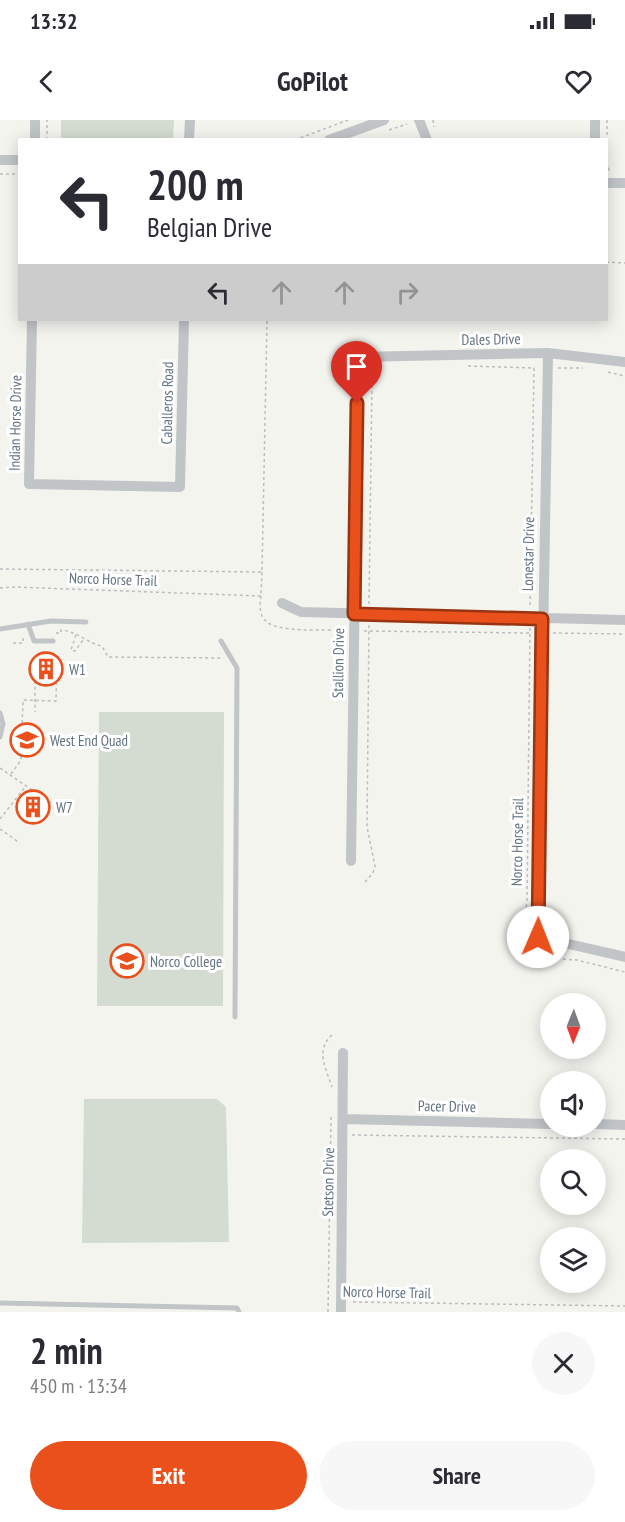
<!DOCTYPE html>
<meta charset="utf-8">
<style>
:root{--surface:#fff;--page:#f7f7f7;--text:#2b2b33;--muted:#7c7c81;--accent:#e9501b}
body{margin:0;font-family:"PT Sans Narrow",sans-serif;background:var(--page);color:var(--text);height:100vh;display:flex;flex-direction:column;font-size:22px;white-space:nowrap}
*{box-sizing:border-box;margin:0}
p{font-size:20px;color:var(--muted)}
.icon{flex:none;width:33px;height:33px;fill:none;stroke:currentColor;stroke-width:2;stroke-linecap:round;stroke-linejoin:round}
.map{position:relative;height:1192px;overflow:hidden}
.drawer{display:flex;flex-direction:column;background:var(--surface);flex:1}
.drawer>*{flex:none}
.hud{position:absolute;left:18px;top:18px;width:590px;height:183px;border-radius:0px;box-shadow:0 3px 15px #0003;background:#fff;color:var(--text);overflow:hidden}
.needle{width:39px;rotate:181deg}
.fabs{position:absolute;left:540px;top:873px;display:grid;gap:12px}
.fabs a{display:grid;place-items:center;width:66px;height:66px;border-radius:50%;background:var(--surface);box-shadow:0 3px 15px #0003;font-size:30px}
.pin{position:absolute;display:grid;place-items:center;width:51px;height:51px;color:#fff;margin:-62px -26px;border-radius:50% 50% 50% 0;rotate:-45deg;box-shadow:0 0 6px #0007}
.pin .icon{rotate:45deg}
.me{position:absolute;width:66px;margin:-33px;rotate:1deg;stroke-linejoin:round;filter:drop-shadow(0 0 4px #0008)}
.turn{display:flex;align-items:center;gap:21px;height:126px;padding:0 30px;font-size:27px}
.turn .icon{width:78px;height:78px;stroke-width:2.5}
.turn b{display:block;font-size:42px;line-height:51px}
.lanes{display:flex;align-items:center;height:57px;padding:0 30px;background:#0003;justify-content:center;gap:30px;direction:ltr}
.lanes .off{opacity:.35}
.round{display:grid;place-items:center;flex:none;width:63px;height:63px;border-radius:32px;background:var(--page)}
.summary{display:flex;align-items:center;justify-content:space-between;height:102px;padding:0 30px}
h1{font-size:36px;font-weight:700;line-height:45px}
.cta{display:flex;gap:12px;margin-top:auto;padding:12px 30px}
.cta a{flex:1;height:69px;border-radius:36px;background:var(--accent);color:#fff;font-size:24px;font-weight:700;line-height:69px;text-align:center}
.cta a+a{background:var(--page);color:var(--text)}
.status{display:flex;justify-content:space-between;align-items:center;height:42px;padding:0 30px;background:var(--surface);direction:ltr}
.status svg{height:16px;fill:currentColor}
header{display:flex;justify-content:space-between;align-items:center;height:78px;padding:0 30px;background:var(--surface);font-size:27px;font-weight:700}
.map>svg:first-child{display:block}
.green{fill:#d4dbd0}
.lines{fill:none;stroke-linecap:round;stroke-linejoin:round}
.path{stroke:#bbbdbf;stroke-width:1.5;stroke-dasharray:3 3;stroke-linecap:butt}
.lane{stroke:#c1c5c8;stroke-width:5}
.street{stroke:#c1c5c8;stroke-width:10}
.route-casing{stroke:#973412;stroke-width:15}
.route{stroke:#e9501b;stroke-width:10}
.labels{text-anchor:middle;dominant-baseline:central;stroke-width:6;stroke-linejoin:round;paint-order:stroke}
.street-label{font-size:15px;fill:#627382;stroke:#fff}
.poi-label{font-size:15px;fill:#627382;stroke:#fff;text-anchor:start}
</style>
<div class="status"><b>13:32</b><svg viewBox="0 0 49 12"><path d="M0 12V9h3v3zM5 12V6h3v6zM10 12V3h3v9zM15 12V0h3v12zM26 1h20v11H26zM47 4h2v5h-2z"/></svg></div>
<header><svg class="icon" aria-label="back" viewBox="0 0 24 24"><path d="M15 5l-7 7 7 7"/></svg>GoPilot<svg class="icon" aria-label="heart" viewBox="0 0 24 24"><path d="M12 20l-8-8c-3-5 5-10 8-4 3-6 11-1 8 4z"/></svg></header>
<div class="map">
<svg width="625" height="1192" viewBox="0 0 625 1192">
<rect width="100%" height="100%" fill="#f4f4ef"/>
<path class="green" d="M61,0H174L173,19H61Z
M99,592H224L223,886H97Z
M84,979H217L226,987L229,1122L82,1123Z"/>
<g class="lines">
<path class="path" d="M433,0L434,7
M607,0V46L610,51
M389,10L407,4
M47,20V0
M295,20L348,0
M0,54H20
M606,142L625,143
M468,246L534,248L530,488
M558,248H583
M608,252L625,256
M0,449L262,452L267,200
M0,468L15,467L261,476L262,452
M261,476C260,483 259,493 264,499C274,514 326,509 344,510
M369,484L372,262L376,247
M530,508L527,781L522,817L530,831L545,838L577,840L625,852
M364,511L530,513
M56,513H61V510C79,512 87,523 102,526L108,537L221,538
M553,513L625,514
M76,515L71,530L75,531L84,519
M13,523H23V515
M0,648L51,683
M11,654L21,640L23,580L56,581L57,538H35V592
M0,699L26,666
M0,709L20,723
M365,762L373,753L375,746L367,707L369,504
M332,915C315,930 326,949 332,967
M352,1015L625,1019
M353,1182L625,1186
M328,1192L331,995"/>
<path class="lane" d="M28,504L34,521H53
M0,509L51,501L86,502
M221,521L237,548L235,897
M0,593L3,604L0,617
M0,1183L237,1188L239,1192"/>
<path class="street" d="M419,0L427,20
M35,20V0
M189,20L190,0
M329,20L384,0
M595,20V0
M0,40H20
M606,63H625
M32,200L29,364L180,367L184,200
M548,233L538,817L625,837
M282,483L301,492L625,500
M351,741L358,237L548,233L625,242
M344,999L550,1004
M596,1004L625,1005
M341,1192L343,933"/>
</g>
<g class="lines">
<defs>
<path id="route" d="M357,283L354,494L542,499L538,817"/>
</defs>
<use href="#route" class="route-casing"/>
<use href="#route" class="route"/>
</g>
<defs>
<symbol id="building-ring" viewBox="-11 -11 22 22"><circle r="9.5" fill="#fff" stroke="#e9501b" stroke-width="1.5"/><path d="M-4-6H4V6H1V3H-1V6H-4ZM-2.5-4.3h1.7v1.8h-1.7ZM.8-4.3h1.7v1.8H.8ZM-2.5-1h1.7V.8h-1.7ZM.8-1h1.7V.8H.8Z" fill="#e9501b"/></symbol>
<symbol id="school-ring" viewBox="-11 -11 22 22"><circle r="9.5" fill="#fff" stroke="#e9501b" stroke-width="1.5"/><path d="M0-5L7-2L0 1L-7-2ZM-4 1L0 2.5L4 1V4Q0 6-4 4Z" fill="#e9501b"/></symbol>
<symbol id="university-ring" viewBox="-11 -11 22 22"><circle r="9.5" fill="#fff" stroke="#e9501b" stroke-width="1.5"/><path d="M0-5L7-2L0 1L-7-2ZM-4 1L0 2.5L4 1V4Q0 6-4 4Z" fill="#e9501b"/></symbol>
</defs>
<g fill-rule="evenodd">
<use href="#building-ring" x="27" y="530" width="38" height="38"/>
<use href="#school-ring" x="8" y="601" width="38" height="38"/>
<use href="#building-ring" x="14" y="668" width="38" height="38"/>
<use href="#university-ring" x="108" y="822" width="38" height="38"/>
</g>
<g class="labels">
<g class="street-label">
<text transform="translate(491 219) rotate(-1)">Dales Drive</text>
<text transform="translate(167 283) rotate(-89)">Caballeros Road</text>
<text transform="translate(15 303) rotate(-89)">Indian Horse Drive</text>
<text transform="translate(528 434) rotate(-89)">Lonestar Drive</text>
<text transform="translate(113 459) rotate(2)">Norco Horse Trail</text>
<text transform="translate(338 543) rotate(-89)">Stallion Drive</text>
<text transform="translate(517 722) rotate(-89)">Norco Horse Trail</text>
<text transform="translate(447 986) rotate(1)">Pacer Drive</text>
<text transform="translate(328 1062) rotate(-89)">Stetson Drive</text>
<text transform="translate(387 1172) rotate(1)">Norco Horse Trail</text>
</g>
<g class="poi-label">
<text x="69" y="549">W1</text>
<text x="50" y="620">West End Quad</text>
<text x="56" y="687">W7</text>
<text x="150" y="841">Norco College</text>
</g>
</g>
</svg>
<div class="fabs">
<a><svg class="needle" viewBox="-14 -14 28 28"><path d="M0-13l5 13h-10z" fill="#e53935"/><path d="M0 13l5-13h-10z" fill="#7c7c81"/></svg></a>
<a><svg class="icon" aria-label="sound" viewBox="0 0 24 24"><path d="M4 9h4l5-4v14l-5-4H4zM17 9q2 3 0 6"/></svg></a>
<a><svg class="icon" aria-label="search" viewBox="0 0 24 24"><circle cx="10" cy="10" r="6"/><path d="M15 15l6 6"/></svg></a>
<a><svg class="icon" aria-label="layers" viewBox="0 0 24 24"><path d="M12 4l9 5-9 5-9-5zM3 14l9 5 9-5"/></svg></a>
</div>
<div class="pin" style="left:357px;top:283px;background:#d93025"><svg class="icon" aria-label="arrive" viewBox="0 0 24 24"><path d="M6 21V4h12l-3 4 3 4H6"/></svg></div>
<svg class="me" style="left:538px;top:817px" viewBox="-20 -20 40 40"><circle r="19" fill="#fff"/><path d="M0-13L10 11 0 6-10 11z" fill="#e9501b"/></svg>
<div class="hud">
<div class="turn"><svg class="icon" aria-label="left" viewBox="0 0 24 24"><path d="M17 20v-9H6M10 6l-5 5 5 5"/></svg><div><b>200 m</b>Belgian Drive</div></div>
<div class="lanes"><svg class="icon" aria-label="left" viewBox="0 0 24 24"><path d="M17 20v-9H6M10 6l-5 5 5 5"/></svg><svg class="icon off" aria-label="ahead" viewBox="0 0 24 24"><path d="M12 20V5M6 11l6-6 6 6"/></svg><svg class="icon off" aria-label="ahead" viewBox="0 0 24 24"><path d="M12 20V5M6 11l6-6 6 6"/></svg><svg class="icon off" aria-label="right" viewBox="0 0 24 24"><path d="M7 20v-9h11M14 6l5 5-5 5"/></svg></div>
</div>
</div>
<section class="drawer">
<div class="summary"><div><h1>2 min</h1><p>450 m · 13:34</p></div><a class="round"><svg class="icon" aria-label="close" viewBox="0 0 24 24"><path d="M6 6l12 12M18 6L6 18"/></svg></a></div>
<div class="cta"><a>Exit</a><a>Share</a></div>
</section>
